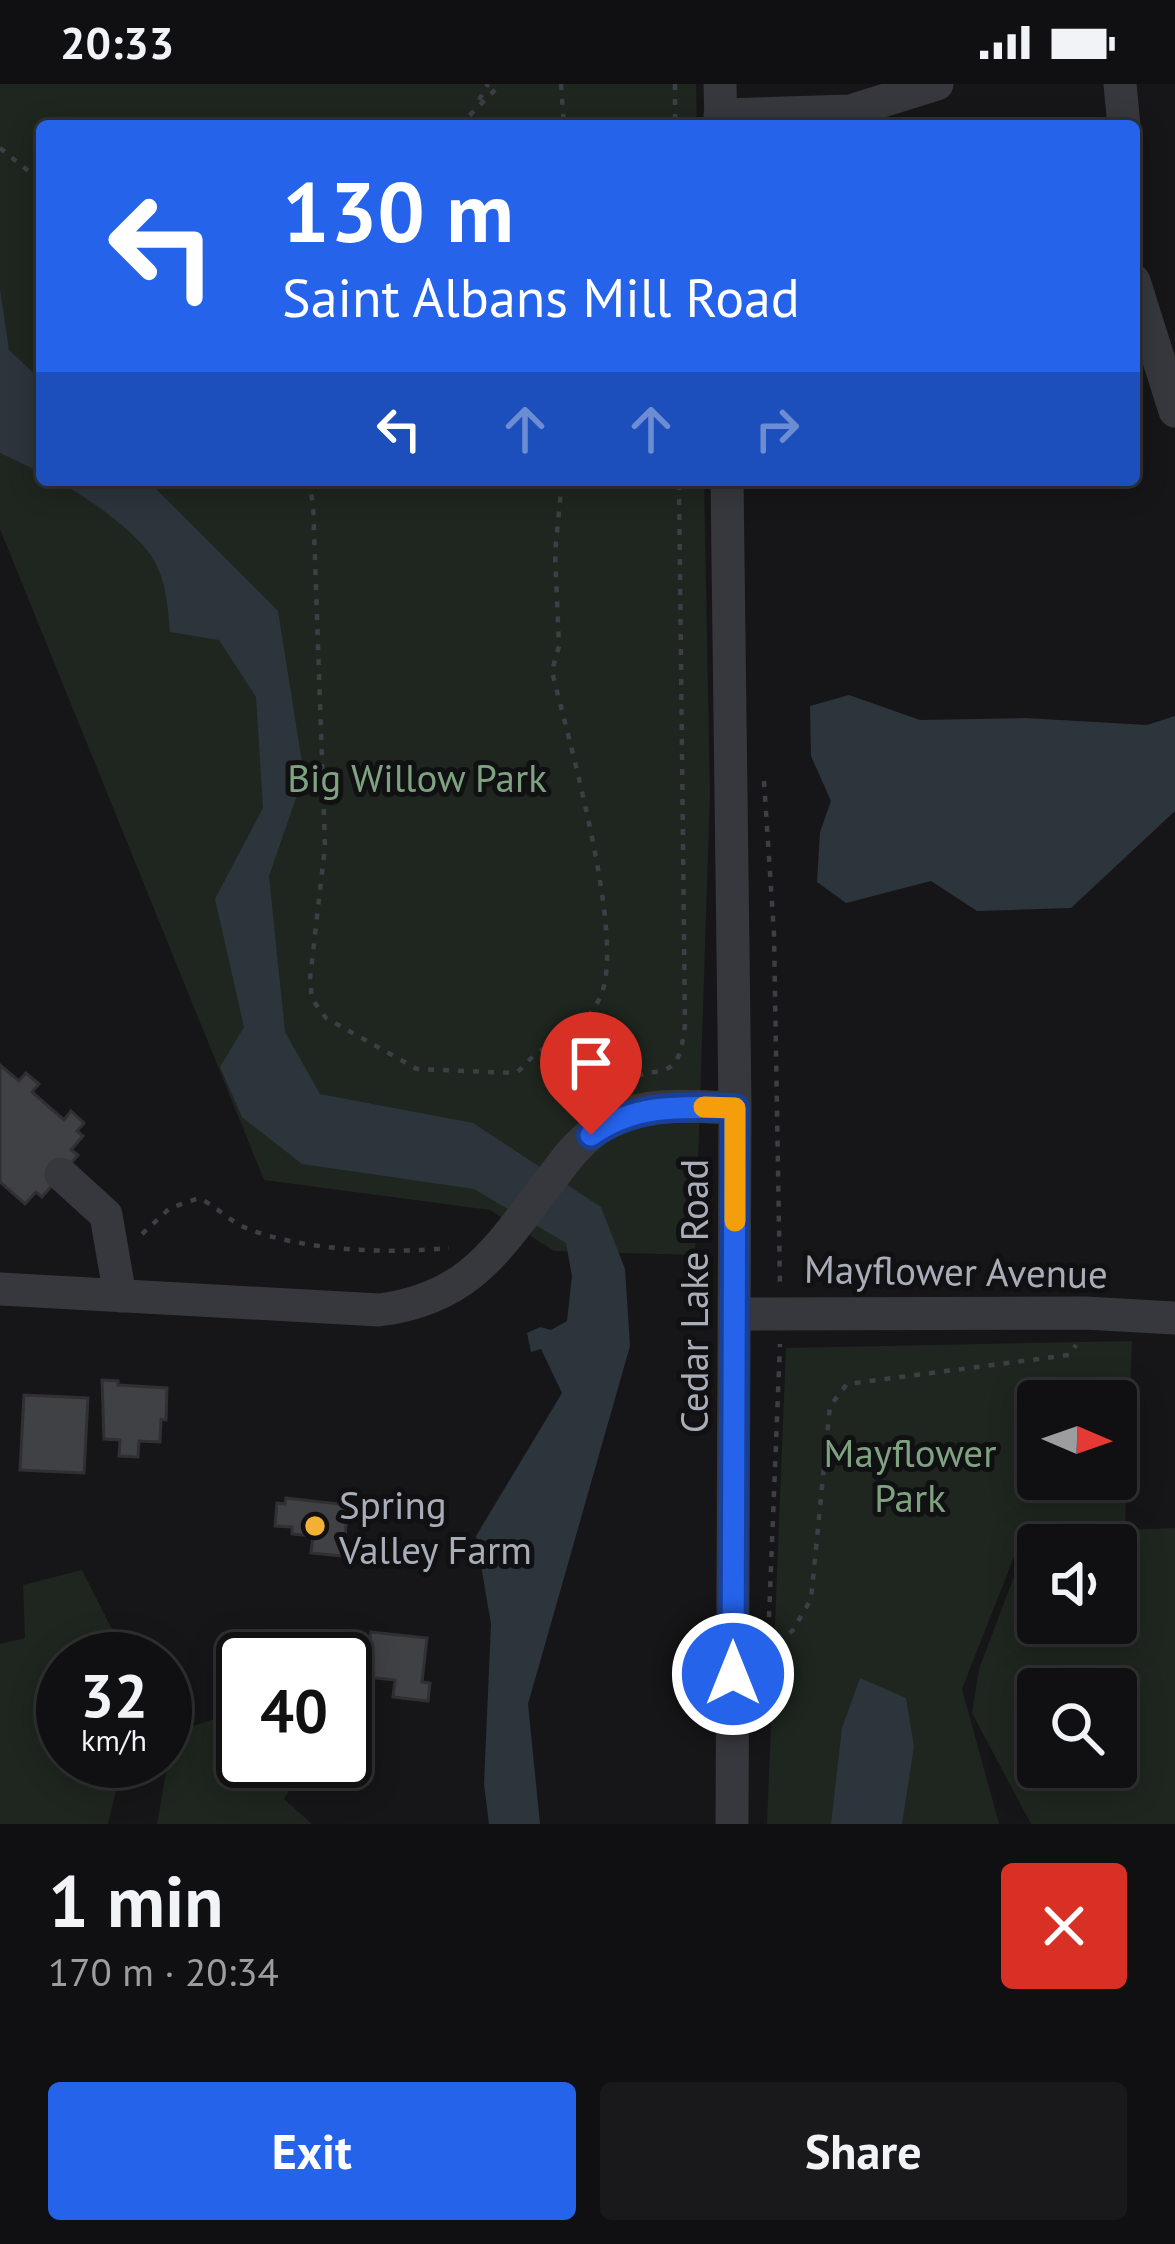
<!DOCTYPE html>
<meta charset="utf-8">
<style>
:root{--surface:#101012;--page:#19191b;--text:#f1f3f6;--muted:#9c9d9f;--line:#303032;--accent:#2563eb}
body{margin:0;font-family:"PT Sans",sans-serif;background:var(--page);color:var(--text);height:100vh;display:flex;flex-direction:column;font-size:45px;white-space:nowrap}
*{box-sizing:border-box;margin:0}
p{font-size:39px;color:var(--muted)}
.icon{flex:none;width:66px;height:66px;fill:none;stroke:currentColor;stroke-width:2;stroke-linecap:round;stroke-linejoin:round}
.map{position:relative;height:1740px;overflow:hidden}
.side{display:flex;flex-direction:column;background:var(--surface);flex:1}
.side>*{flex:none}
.hud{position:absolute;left:36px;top:36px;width:1104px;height:366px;border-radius:12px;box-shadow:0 6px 30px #0003,0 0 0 3px var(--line);background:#2563eb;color:#fff;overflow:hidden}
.needle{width:78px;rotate:92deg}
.buttons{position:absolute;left:1017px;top:1296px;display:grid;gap:24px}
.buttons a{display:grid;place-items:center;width:120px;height:120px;border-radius:12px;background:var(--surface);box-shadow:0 6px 30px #0003,0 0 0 3px var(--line);font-size:60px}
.speed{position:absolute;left:36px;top:1548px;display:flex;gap:24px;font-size:60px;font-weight:700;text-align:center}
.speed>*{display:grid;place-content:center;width:156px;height:156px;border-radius:50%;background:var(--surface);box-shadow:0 6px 30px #0003,0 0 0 3px var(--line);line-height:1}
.speed small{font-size:30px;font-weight:400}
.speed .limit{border:6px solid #111;border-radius:18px;background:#fff;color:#111}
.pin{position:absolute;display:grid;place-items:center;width:102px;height:102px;color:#fff;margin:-123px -51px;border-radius:50% 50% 50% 0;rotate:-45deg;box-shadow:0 0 12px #0007}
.pin .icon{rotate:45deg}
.me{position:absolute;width:132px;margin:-66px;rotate:0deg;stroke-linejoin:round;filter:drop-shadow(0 0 9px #0008)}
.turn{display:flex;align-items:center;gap:42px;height:252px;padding:0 48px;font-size:54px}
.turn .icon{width:156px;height:156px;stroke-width:2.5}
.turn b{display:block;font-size:84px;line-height:102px}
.lanes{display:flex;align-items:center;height:114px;padding:0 48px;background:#0003;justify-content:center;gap:60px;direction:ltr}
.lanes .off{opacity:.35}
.round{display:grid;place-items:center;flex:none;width:126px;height:126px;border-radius:12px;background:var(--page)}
.overview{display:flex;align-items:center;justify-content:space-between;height:204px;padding:0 48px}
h1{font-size:72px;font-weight:600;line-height:90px}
.button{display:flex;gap:24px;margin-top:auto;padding:24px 48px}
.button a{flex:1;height:138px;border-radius:12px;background:var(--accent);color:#fff;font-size:48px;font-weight:600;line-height:138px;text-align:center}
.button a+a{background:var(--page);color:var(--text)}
.status{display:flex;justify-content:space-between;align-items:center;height:84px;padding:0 60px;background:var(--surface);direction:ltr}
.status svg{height:33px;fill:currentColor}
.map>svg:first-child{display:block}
.green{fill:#1e261f;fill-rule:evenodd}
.water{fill:#2c353c}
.building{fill:#404145;stroke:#303034;stroke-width:3}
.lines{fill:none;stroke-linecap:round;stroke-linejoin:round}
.path{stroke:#3d3f44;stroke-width:4.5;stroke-dasharray:6 9;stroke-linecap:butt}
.minor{stroke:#37383d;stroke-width:33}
.route-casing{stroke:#184099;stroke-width:30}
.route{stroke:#2563eb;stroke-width:21}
.slow{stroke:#f59e0b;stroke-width:21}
.poi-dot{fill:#f2b134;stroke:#111113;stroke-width:4.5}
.labels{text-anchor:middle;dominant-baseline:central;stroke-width:10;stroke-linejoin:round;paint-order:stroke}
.park-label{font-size:39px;fill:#7fa381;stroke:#111113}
.street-label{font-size:39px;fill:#a8adb8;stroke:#111113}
.poi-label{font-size:39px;fill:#a8adb8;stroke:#111113;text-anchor:start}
</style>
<div class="status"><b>20:33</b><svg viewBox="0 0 49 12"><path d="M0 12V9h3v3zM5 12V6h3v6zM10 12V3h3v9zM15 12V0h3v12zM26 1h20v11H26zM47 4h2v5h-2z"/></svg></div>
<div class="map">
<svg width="1175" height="1740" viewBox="0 0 1175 1740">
<rect width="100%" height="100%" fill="#161618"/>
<path class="green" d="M0,0H696L697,42H42V396H704L710,709L695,1171L554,1167L490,1126L264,1096L0,445Z
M1132,1257L1125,1440L1025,1445L962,1605L999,1740H767L786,1264ZM1038,1317H1116V1395H1038Z
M1175,1444V1740H1031L972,1629L979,1585L1030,1450ZM1116,1461V1539H1038V1461ZM1116,1605V1683H1038V1605Z
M82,1486L127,1575H63V1677H123L108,1740H0V1560L25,1554L23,1501Z
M243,1625V1677H308L284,1715L312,1740H157L173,1649Z"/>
<path class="water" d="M0,205L9,266L42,297V389L0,369Z
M55,396H147L278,527L304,691L269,792L285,948L320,1010L473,1039L601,1123L625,1185L630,1262L528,1620L540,1740H489L484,1700L491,1540L476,1452L562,1309L541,1265L531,1268L527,1249L540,1243L551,1246L567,1237L572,1192L566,1159L474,1105L302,1080L242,1033L220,983L244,943L215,815L263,724L256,613L219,556L170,548C168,523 166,495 152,473C135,447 84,410 55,396Z
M849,611L920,636L1025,634L1147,641L1175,632V727L1071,824L977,827L931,797L846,819L817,798L820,748L831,717L811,672L810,622Z
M860,1594L906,1614L914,1663L902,1740H831L842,1644Z"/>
<path class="building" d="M0,981L19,997L26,989L39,1000L32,1008L64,1036L71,1027L84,1039L77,1047L83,1052L71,1066L78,1071L42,1113L36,1108L25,1120L0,1098Z
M102,1296L118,1297V1301L167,1304L166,1336L161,1335L160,1358L139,1357L138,1373L119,1372L120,1356L104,1355Z
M24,1311L88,1314L84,1389L20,1386Z
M286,1414L348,1421L343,1472L311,1469L313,1452L292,1450V1443L275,1442L277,1419L285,1420Z
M371,1548L427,1554L422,1598L430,1599L428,1617L393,1613L395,1596L366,1593Z"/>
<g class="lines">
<path class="path" d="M561,0L564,42
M675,0V42
M479,16L488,0
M459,42L501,0
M0,64L42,98
M307,396L313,418L325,762L310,895L312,915L326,934L417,985L515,989C524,984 527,977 535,971C560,952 588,943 601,911C626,854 568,654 552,587L559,562L555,469L562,396
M764,697L774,850L780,1201
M623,997C666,979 678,1000 685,941L679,396
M142,1150L170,1124L199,1114C216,1122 229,1137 246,1144C303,1167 388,1170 449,1164
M768,1570L793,1546L811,1515L830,1322L847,1300L1069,1271L1076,1261
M766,1608L780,1260"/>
<path class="minor" d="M720,0L721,42
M1120,0L1124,42
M720,31L850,27L937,0
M1134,197L1175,327
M727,396L735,1024L732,1740
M61,1090L106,1131L120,1212
M0,1205L379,1226C474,1214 500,1160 555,1090C570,1069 592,1044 616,1034C652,1017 697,1023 735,1024
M735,1230L1085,1229L1175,1234"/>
</g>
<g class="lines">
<defs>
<path id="route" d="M591,1051C636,1019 683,1023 735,1024L733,1590"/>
</defs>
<use href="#route" class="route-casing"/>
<use href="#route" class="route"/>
<path class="slow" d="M704,1023L735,1024V1137"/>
</g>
<circle class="poi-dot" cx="315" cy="1442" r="12"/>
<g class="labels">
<g class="park-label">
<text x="417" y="693">Big Willow Park</text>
<text x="910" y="1368">Mayflower<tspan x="910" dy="45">Park</tspan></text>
</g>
<g class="street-label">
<text transform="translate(956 1187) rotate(1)">Mayflower Avenue</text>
<text transform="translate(693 1212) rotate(-90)">Cedar Lake Road</text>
</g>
<g class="poi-label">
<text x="339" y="1420">Spring<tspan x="339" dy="45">Valley Farm</tspan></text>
</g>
</g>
</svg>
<div class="buttons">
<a><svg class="needle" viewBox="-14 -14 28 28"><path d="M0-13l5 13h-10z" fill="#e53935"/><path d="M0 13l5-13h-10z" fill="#9c9d9f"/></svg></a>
<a><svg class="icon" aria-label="sound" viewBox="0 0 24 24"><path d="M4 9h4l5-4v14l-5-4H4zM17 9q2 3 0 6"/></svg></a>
<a><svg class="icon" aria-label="search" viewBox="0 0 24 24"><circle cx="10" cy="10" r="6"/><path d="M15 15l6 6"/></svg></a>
</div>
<div class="speed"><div>32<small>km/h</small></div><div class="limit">40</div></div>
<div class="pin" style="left:591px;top:1051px;background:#d93025"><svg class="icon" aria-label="arrive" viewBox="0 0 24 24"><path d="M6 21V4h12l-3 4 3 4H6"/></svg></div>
<svg class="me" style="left:733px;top:1590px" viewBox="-20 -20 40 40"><circle r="17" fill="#2563eb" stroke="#fff" stroke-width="3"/><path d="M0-11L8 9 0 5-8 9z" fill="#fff"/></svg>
<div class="hud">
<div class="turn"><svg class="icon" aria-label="left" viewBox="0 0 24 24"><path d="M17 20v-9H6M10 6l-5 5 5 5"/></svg><div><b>130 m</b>Saint Albans Mill Road</div></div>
<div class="lanes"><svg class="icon" aria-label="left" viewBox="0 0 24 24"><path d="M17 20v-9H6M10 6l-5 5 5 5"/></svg><svg class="icon off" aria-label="ahead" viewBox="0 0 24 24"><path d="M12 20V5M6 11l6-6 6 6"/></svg><svg class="icon off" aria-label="ahead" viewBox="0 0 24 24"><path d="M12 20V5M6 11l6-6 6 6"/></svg><svg class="icon off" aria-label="right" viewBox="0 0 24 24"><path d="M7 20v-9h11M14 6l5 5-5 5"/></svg></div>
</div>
</div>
<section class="side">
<div class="overview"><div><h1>1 min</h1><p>170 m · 20:34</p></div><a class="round" style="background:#d93025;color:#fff"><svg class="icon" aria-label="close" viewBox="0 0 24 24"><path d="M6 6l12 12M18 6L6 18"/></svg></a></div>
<div class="button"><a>Exit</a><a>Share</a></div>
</section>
